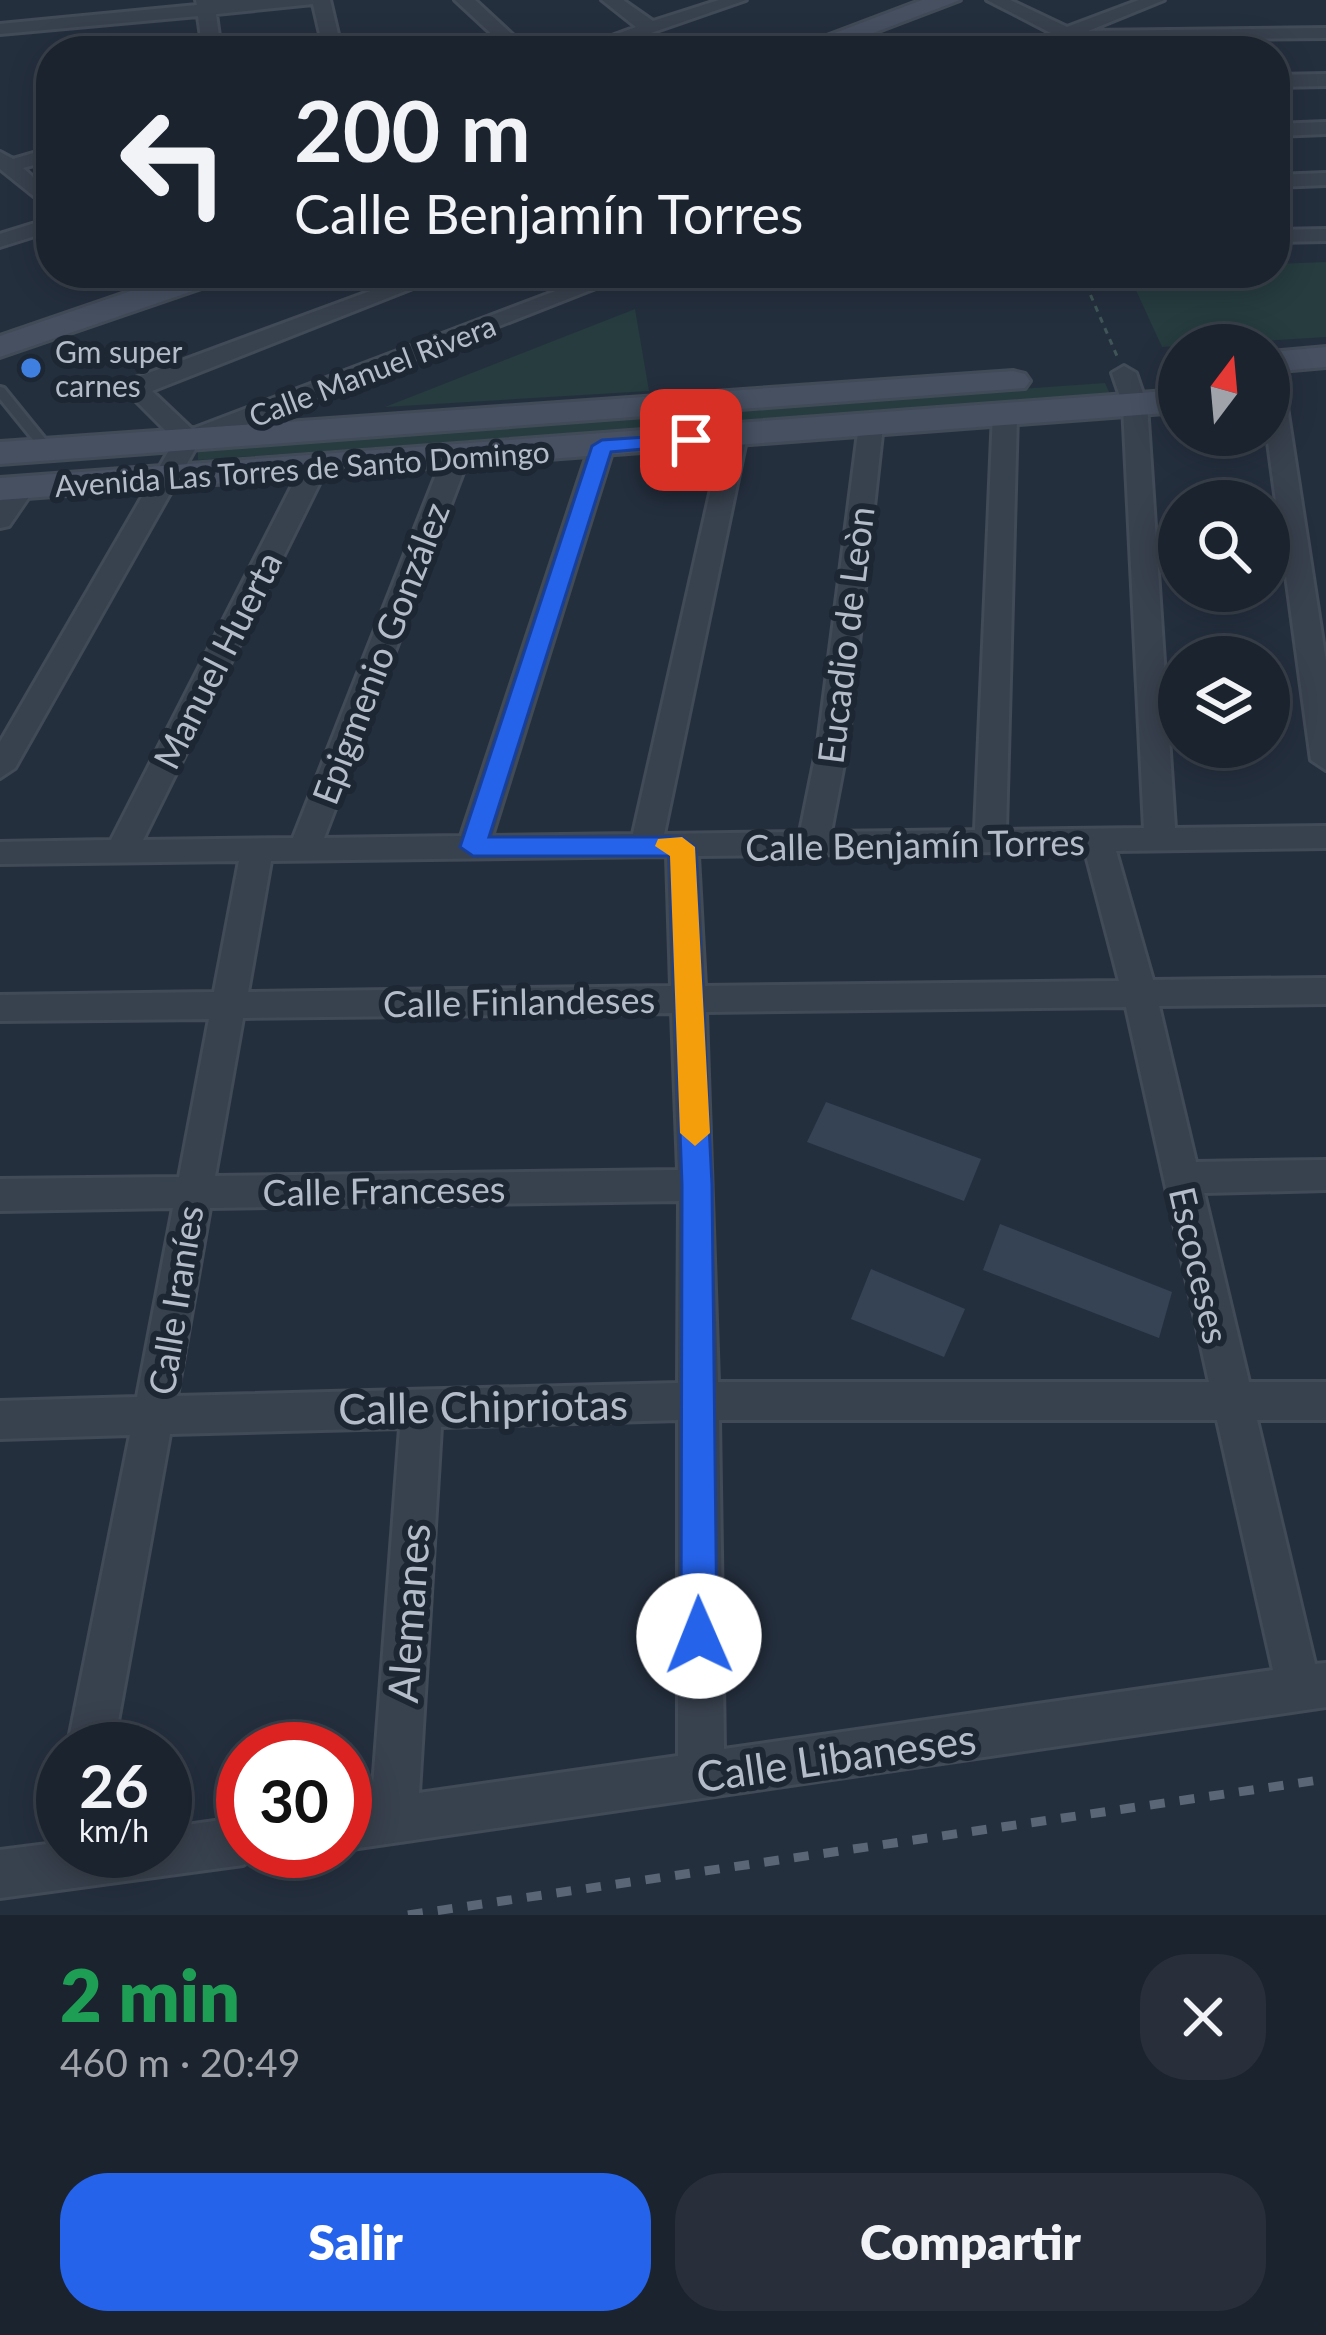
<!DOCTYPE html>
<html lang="es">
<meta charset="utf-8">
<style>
:root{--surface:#1b232e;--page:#282f3a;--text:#f1f3f6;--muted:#a0a4aa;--line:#39404a;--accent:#2563eb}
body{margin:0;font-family:Lato,sans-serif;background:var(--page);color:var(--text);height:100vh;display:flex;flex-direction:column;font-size:45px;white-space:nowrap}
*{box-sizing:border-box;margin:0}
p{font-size:39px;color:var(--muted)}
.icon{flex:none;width:66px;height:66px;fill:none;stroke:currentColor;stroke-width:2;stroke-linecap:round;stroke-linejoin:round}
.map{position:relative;height:1915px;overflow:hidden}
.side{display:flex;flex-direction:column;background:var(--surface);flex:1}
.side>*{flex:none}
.top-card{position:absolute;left:36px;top:36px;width:1254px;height:252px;border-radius:48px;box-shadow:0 6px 30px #0003,0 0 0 3px var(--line);background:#1b232e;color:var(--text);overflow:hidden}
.needle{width:78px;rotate:16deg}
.fabs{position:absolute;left:1158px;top:324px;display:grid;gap:24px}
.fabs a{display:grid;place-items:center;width:132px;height:132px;border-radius:50%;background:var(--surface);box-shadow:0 6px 30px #0003,0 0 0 3px var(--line);font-size:60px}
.speed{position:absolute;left:36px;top:1722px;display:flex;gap:24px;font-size:60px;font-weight:700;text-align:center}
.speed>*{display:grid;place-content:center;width:156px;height:156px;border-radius:50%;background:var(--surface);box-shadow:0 6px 30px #0003,0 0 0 3px var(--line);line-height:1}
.speed small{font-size:30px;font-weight:400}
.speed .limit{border:18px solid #d22;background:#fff;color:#111}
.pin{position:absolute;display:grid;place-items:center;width:102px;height:102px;color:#fff;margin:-51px;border-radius:24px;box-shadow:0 6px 18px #0006}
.me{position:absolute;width:132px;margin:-66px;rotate:359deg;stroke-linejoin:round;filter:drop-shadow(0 0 9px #0008)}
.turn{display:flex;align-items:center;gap:42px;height:252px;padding:0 60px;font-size:54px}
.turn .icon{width:156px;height:156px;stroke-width:2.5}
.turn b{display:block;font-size:84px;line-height:102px}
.round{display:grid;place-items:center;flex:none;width:126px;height:126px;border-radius:48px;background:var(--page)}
.headline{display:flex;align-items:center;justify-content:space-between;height:204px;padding:0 60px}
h1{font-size:72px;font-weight:800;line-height:90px;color:#1e9e55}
.primary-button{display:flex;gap:24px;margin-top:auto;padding:24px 60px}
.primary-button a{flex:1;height:138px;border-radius:48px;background:var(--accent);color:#fff;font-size:48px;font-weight:800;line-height:138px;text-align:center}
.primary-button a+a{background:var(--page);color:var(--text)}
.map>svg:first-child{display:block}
.green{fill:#263c3f}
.building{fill:#364354}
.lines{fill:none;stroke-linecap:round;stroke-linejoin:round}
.lane-casing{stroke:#414a57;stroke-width:6}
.street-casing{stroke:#414a57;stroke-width:6}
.secondary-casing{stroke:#414a57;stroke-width:6}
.path{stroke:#3f5557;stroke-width:3;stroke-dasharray:6 6;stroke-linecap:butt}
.lane{fill:#38414e;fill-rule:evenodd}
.street{fill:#38414e;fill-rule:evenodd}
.secondary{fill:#465061;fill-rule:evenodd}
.rail{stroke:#5a6575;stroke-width:9;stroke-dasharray:15 15;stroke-linecap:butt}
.route{fill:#2563eb;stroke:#184099;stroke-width:3}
.slow{fill:#f59e0b}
.shop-dot{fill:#3f7fe0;stroke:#1d2633;stroke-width:4.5}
.labels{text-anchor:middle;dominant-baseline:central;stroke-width:12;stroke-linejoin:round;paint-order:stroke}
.far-poi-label{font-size:30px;fill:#b4bcc9;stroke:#1d2633;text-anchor:start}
.far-street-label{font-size:30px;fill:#b4bcc9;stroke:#1d2633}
.street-label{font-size:36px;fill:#b4bcc9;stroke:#1d2633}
.near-street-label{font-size:42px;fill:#b4bcc9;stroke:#1d2633}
</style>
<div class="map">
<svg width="1326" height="1915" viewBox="0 0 1326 1915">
<rect width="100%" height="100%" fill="#242f3e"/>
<path class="green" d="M1326,262V337L1162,347L1128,273H1275V264Z
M635,309L649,391L385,407Z
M1105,383L1110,394L198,460V447Z"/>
<path class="building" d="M826,1102L981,1159L964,1201L807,1142Z
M1000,1224L1172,1292L1159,1338L983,1270Z
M871,1269L965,1309L944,1357L851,1319Z"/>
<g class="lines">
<defs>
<path id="lane" d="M0,387L4,388L51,446V452H43L0,399Z"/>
<path id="street" d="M196,0H330L342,51H324L313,4L216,14L221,51H203L198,16L0,34V24L197,5Z
M455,0H475L530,51H510Z
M602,0H623L653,21L719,0H746L599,51H571L636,27Z
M987,0H1010L1067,27L1139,0H1164L1088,31L1326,28V38L1067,40L1037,51H1011L1051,33Z
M1326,74V86L1275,87V75Z
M1326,122V134L1275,136V124Z
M51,148V160L23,168L51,193V210L0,169V152L13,159Z
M1326,173V185L1275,187V175Z
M51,218V231L0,247V234Z
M1326,229V241L1275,242V230Z
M118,273H142L150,282L131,287Z
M419,273H451L152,391L192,429L603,273H634L198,444L15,768L0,778V742L175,440L127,392L135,378Z
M1124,366L1136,373L1147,405L1175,828L1326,826V848L1116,851L1153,980L1326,978V1004L1159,1006L1196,1162L1326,1160V1190L1204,1193L1249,1382H1326V1420H1257L1315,1664L1326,1663V1707L345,1850V1804L372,1800L400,1428L170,1434L113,1749H67L130,1435L0,1439V1401L137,1397L173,1208L0,1211V1179L179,1177L209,1019L0,1021V995L214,992L239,861L0,864V842L111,840L301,468L314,460L327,468L143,840L293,838L443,457L456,449L469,457L324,838L461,836L590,446L602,439L614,446L492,836L633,834L723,436L735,429L747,436L664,834L800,832L818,743L859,425L871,418L883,425L848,743L831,832L975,830L993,414L1005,407L1017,414L1006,830L1144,828L1123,405L1112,373ZM1085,851L1119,981L705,986L698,856ZM667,856L671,986L248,992L271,861ZM1126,1007L1209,1382H718L706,1012ZM672,1013L678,1170L215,1176L243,1018ZM679,1201L678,1383L177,1396L210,1208ZM678,1420V1756L419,1793L441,1427ZM719,1420H1217L1273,1670L724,1749Z
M1269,388L1285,394L1326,662V770L1311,760L1267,435Z
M22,480L35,488L9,526L0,528V501L13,483Z
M243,1817V1851H262L243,1865L0,1898V1850L63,1842V1851H165V1828Z"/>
<path id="secondary" d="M922,0H960L826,51H787Z
M183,273H230L225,280L0,357V336Z
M1326,347V367L1269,372V352Z
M1013,371L1025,374L1030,381L1025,388L0,464V442Z
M1179,390V412L0,500V478Z"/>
</defs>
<use href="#lane" class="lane-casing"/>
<use href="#street" class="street-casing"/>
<use href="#secondary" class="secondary-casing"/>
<path class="path" d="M1081,273L1117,356"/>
<use href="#lane" class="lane"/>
<use href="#street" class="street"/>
<use href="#secondary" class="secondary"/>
<path class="rail" d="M408,1915L1326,1779"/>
</g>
<path class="route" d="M691,434L701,440L698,444L611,452L489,837H682L695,847L712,1185L717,1636L712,1649L699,1654L686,1649L681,1636L682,1185L670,856H473L460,847L592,446L602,440Z"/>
<path class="slow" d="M682,837L695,847L710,1133L695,1146L680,1133L670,856L655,846L658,839Z"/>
<circle class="shop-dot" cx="31" cy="368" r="12"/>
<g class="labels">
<g class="far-poi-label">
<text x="55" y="351">Gm super<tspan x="55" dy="34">carnes</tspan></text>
</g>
<g class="far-street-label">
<text transform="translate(372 370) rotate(-21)">Calle Manuel Rivera</text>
<text transform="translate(302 468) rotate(-4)">Avenida Las Torres de Santo Domingo</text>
</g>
<g class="street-label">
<text transform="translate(845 635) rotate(-83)">Eucadio de Leòn</text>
<text transform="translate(380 653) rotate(-69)">Epigmenio González</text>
<text transform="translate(217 660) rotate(-63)">Manuel Huerta</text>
<text transform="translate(915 844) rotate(-1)">Calle Benjamín Torres</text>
<text transform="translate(519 1001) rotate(-1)">Calle Finlandeses</text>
<text transform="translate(384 1190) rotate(-1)">Calle Franceses</text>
<text transform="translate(1200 1265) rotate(77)">Escoceses</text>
<text transform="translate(175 1300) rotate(-81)">Calle Iraníes</text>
</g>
<g class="near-street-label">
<text transform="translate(483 1406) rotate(-1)">Calle Chipriotas</text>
<text transform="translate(408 1613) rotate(-86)">Alemanes</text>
<text transform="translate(836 1757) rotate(-8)">Calle Libaneses</text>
</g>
</g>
</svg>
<div class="fabs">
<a><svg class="needle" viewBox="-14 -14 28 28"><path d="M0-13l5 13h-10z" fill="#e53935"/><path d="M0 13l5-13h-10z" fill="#a0a4aa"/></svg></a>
<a><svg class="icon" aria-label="search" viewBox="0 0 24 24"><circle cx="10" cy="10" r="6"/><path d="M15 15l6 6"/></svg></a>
<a><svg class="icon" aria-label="layers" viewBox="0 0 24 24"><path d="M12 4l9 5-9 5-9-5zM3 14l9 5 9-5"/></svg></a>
</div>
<div class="speed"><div>26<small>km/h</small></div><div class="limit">30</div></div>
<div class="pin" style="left:691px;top:440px;background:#d93025"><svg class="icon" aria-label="arrive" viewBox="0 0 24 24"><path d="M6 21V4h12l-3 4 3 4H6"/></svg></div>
<svg class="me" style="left:699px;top:1636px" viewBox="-20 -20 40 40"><circle r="19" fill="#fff"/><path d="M0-13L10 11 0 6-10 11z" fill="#2563eb"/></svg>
<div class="top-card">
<div class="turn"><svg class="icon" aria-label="left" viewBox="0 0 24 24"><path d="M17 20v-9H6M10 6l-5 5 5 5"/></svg><div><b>200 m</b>Calle Benjamín Torres</div></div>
</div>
</div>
<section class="side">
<div class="headline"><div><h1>2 min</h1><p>460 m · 20:49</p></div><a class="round"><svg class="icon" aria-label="close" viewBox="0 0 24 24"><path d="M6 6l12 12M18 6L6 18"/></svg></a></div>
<div class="primary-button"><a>Salir</a><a>Compartir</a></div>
</section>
